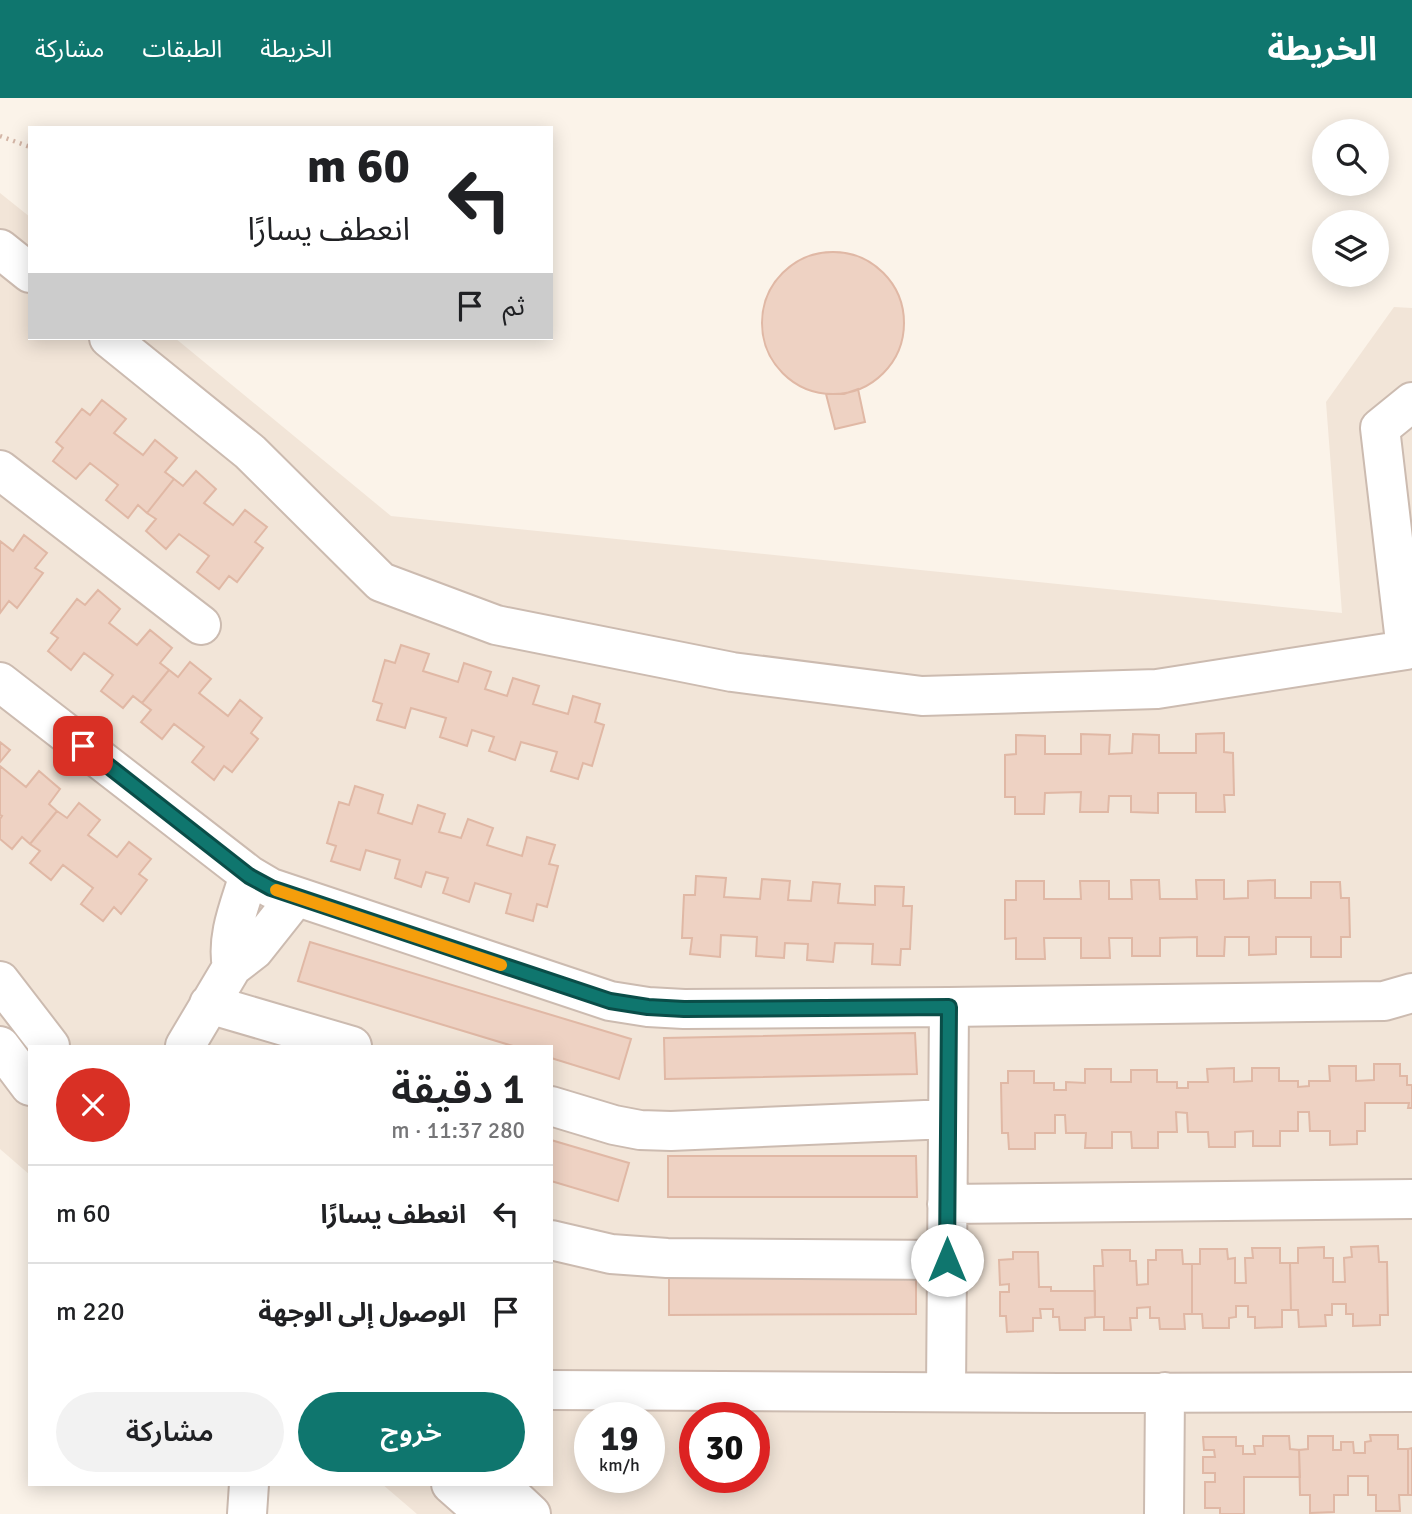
<!DOCTYPE html>
<html lang="ar">
<meta charset="utf-8">
<style>
:root{--surface:#fff;--page:#f2f2f2;--text:#202124;--muted:#757577;--line:#e0e0e0;--accent:#0f766e}
body{margin:0;font-family:Signika,"Noto Sans Arabic",sans-serif;background:var(--page);color:var(--text);direction:rtl;height:100vh;display:flex;flex-direction:column;font-size:26px;white-space:nowrap}
*{box-sizing:border-box;margin:0}
p{font-size:23px;color:var(--muted)}
.icon{flex:none;width:38px;height:38px;fill:none;stroke:currentColor;stroke-width:2;stroke-linecap:round;stroke-linejoin:round}
.map{position:relative;flex:1;overflow:hidden;direction:ltr}
.sheet{position:absolute;left:28px;top:947px;width:525px;height:441px;display:flex;flex-direction:column;background:var(--surface);border-radius:0px;box-shadow:0 4px 18px #0003;direction:rtl}
.sheet>*{flex:none}
.banner{position:absolute;left:28px;top:28px;width:525px;height:214px;border-radius:0px;box-shadow:0 4px 18px #0003;direction:rtl;background:#fff;color:var(--text);overflow:hidden}
.tools{position:absolute;left:1312px;top:21px;display:grid;gap:14px}
.tools a{display:grid;place-items:center;width:77px;height:77px;border-radius:50%;background:var(--surface);box-shadow:0 4px 18px #0003;font-size:35px}
.speed{position:absolute;left:574px;top:1304px;display:flex;gap:14px;font-size:35px;font-weight:700;text-align:center}
.speed>*{display:grid;place-content:center;width:91px;height:91px;border-radius:50%;background:var(--surface);box-shadow:0 4px 18px #0003;line-height:1}
.speed small{font-size:18px;font-weight:400}
.speed .limit{border:10px solid #d22;background:#fff;color:#111}
.pin{position:absolute;display:grid;place-items:center;width:60px;height:60px;color:#fff;margin:-30px;border-radius:14px;box-shadow:0 4px 10px #0006}
.me{position:absolute;width:77px;margin:-38px;rotate:0deg;stroke-linejoin:round;filter:drop-shadow(0 0 5px #0008)}
.turn{display:flex;align-items:center;gap:24px;height:147px;padding:0 28px;font-size:32px}
.turn .icon{width:91px;height:91px;stroke-width:2.5}
.turn b{display:block;font-size:49px;line-height:60px}
.then{display:flex;align-items:center;height:66px;padding:0 28px;background:#0003;gap:14px;font-size:26px}
.round{display:grid;place-items:center;flex:none;width:74px;height:74px;border-radius:37px;background:var(--page)}
.overview{display:flex;align-items:center;justify-content:space-between;height:119px;padding:0 28px}
h1{font-size:42px;font-weight:600;line-height:52px}
.button{display:flex;gap:14px;margin-top:auto;padding:14px 28px}
.button a{flex:1;height:80px;border-radius:42px;background:var(--accent);color:#fff;font-size:28px;font-weight:600;line-height:80px;text-align:center}
.button a+a{background:var(--page);color:var(--text)}
ul{padding:0;list-style:none}
li{display:flex;align-items:center;gap:21px;height:98px;padding:0 28px;border-top:2px solid var(--line)}
li div{flex:1}
li b{display:block;font-size:26px}
li em{font-style:normal}
header{display:flex;align-items:center;gap:42px;box-sizing:border-box;height:98px;padding:0 35px;background:var(--accent);color:#fff}
header strong{font-size:33px}
nav{display:flex;gap:38px;margin-inline-start:auto;font-size:24px}
.map>svg:first-child{display:block}
.residential{fill:#f2e5d8;fill-rule:evenodd}
.building{fill:#eed2c3;stroke:#e0b8a5;stroke-width:2}
.lines{fill:none;stroke-linecap:round;stroke-linejoin:round}
.minor-casing{stroke:#ccbbb0;stroke-width:42}
.path{stroke:#d3b5a6;stroke-width:4.5;stroke-dasharray:2 5;stroke-linecap:butt}
.minor{stroke:#fff;stroke-width:38}
.route-casing{stroke:#0a4d48;stroke-width:18}
.route{stroke:#0f766e;stroke-width:12}
.slow{stroke:#f59e0b;stroke-width:12}
</style>
<header>
<strong>الخريطة</strong>
<nav><a>الخريطة</a><a>الطبقات</a><a>مشاركة</a></nav>
</header>
<div class="map">
<svg width="1412" height="1416" viewBox="0 0 1412 1416">
<rect width="100%" height="100%" fill="#fbf3e9"/>
<path class="residential" d="M0,95L30,119V240H175L391,418L1342,515L1326,304L1394,209L1412,210V1416H417L382,1386H551V948H30V1077L0,1051ZM590,1320H649V1379H590ZM695,1320H754V1379H695Z"/>
<path class="building" d="M762 225a71 71 0 1 1 142 0a71 71 0 1 1-142 0Z
M858,291L865,324L835,331L826,296H844Z
M102,302L126,321L114,335L143,357L155,342L177,360L165,374L174,381L147,415L138,407L128,420L106,402L118,387L90,365L76,381L53,363L63,350L56,344L82,311L90,317Z
M196,373L216,391L204,405L233,427L245,412L267,429L255,444L263,450L237,484L229,478L219,491L197,474L209,458L179,436L166,451L146,433L156,421L147,415L174,381L183,388Z
M24,437L47,455L35,470L43,475L17,510L9,503L0,515V443L13,453Z
M98,492L120,511L109,525L137,547L150,532L172,550L160,565L169,572L142,605L133,598L123,610L101,593L113,577L84,555L71,572L48,553L58,540L51,535L77,501L85,507Z
M401,547L429,556L423,573L458,584L464,565L491,574L485,591L507,598L513,580L539,588L533,606L568,616L573,598L600,606L595,624L604,627L592,668L583,665L578,681L551,673L557,654L521,644L515,662L489,653L494,639L472,632L467,648L440,639L446,620L411,610L405,630L377,622L382,606L373,603L385,562L395,565Z
M190,564L211,581L199,595L228,618L240,602L262,620L251,635L258,641L232,674L224,668L214,682L192,664L204,649L174,626L162,641L141,624L151,612L142,605L169,572L178,579Z
M1224,635V654L1233,655L1234,697H1224L1225,714H1196V695H1158V715L1131,714V698H1109L1108,714H1080L1081,694L1045,695L1044,716H1015V699H1005V657L1016,656V637L1045,638V656H1081V636L1110,637L1109,656L1132,655L1133,636L1159,637V655H1196V636Z
M0,644L10,652L0,664Z
M0,668L26,689L39,673L60,691L49,706L57,713L30,746L22,739L12,751L0,741V721L2,718L0,717Z
M355,688L383,697L378,715L412,726L418,707L445,716L439,734L461,740L468,721L493,730L487,747L522,758L527,739L555,747L549,766L558,768L547,809L537,806L533,823L506,815L511,796L475,785L469,804L443,795L448,780L426,774L421,789L395,780L400,762L366,752L360,772L331,763L336,748L327,745L339,704L349,707Z
M79,705L100,722L88,737L117,759L129,744L151,761L139,776L147,782L121,816L114,809L103,823L81,806L93,790L63,767L51,782L30,765L40,753L30,746L57,713L67,720Z
M696,778L726,780L724,799L760,801L762,781L790,783L788,802L811,803L813,784L840,786L838,805L875,807V788L904,789L903,808H912L910,851H901L900,867L872,866L873,846L835,845L833,864L807,862L808,846L785,845L784,860L756,858L757,839L721,837L720,859L690,856L692,840H682L684,797H695Z
M1131,782H1159L1160,801H1197L1196,782H1224V801L1248,800V783L1275,782V800H1311V784H1340L1341,800H1349L1350,839H1341V859H1311V839H1276V856L1249,857V839H1225L1224,858H1197V839L1160,840V858H1132V840H1109L1110,860H1081V840H1044L1045,861H1016V840L1005,841V802H1016V783H1044V801H1081L1080,783H1109V801H1132Z
M310,844L631,941L619,981L551,960V948H513L298,883Z
M915,935L917,976L665,981L664,940Z
M1374,966H1400V978H1407V987H1412V1010H1408L1409,1005H1365V1033H1357V1046L1330,1047V1033H1310L1309,1014H1298V1033H1280V1048H1253V1033L1235,1034V1049H1209L1208,1034H1188L1187,1015L1176,1014L1177,1034H1158V1050H1132L1131,1034H1112V1050H1085L1086,1035H1066L1065,1017H1055V1035H1035V1051H1009L1008,1035H1002L1001,985H1008V973H1034V985H1054V992H1066V984L1085,985V971H1111V984H1131V972H1157V984H1177V990H1188V984H1208L1207,971L1234,970V984L1252,983V970H1279V983H1298V989L1309,988V983H1330L1329,968H1356V983L1374,982Z
M551,1042L629,1065L618,1103L551,1083Z
M668,1058H916L917,1099H668Z
M1378,1148L1379,1164H1387L1388,1217H1380V1227L1353,1228V1216H1346V1206H1332V1217H1325L1326,1228L1299,1229L1298,1212H1291L1290,1165H1298V1150L1324,1149V1160H1333V1184H1345L1344,1160L1352,1159L1351,1149Z
M1252,1150H1280V1165H1290L1291,1212H1282V1229L1255,1230V1219H1248V1208H1236V1219L1229,1220V1230H1203L1202,1216H1192V1166H1200V1151H1227L1228,1161L1235,1160V1185H1246L1245,1160H1253Z
M1102,1152H1130V1163H1136L1137,1187L1148,1186V1162H1156V1152H1182L1183,1166H1192V1216H1184L1185,1231H1160L1159,1220H1150V1209L1137,1210V1220H1130L1131,1232H1104V1219H1095L1094,1168H1103Z
M1013,1154H1038L1039,1189H1051V1193H1095V1219L1085,1220V1232H1060L1059,1219H1053V1211H1040L1041,1220H1033V1233L1007,1234L1006,1218H1000V1194H1009V1186L1000,1187L999,1162L1013,1161Z
M916,1174V1216L669,1217V1175Z
M1370,1337H1398V1351H1408V1397H1399L1400,1413H1376V1397H1368V1378H1348V1397H1334V1414L1310,1415V1397H1300L1299,1352L1308,1351V1338H1333V1352H1341V1344H1353L1354,1355H1365V1344L1371,1343Z
M1263,1338H1289L1290,1351L1299,1352L1300,1379H1244V1416H1220V1410H1205V1384H1215V1375H1203V1359H1215L1214,1352H1204L1203,1339H1236V1348H1243V1356H1255L1254,1348H1263Z
M1412,1350V1397H1408V1351Z"/>
<g class="lines">
<defs>
<path id="minor" d="M0,151L30,175
M109,240L250,354L381,484L496,527L732,574L922,598L1157,591L1406,552L1380,330L1412,304
M0,372L201,527
M0,584L249,777L271,790L610,903L648,909L684,911L949,909L1384,903L1412,895
M232,869C226,838 240,807 249,777
M0,883L50,948
M209,906L352,948
M0,948L30,988
M185,948L232,869L254,852L296,799
M551,1008L614,1027L640,1032L671,1033L948,1021
M947,1106L1412,1101
M551,1142L611,1156L667,1160L947,1162
M551,1292L1060,1295L1412,1294
M946,1294L949,909
M451,1386L485,1416
M499,1386L531,1416
M247,1416L249,1386
M1164,1416L1165,1294"/>
</defs>
<use href="#minor" class="minor-casing"/>
<path class="path" d="M0,38L30,49"/>
<use href="#minor" class="minor"/>
</g>
<g class="lines">
<defs>
<path id="route" d="M83,648L249,778L271,790L610,903L648,909L684,911L949,909L947,1162"/>
</defs>
<use href="#route" class="route-casing"/>
<use href="#route" class="route"/>
<path class="slow" d="M276,792L501,867"/>
</g>
</svg>
<div class="tools">
<a><svg class="icon" aria-label="search" viewBox="0 0 24 24"><circle cx="10" cy="10" r="6"/><path d="M15 15l6 6"/></svg></a>
<a><svg class="icon" aria-label="layers" viewBox="0 0 24 24"><path d="M12 4l9 5-9 5-9-5zM3 14l9 5 9-5"/></svg></a>
</div>
<div class="speed"><div>19<small>km/h</small></div><div class="limit">30</div></div>
<div class="pin" style="left:83px;top:648px;background:#d93025"><svg class="icon" aria-label="arrive" viewBox="0 0 24 24"><path d="M6 21V4h12l-3 4 3 4H6"/></svg></div>
<svg class="me" style="left:947px;top:1162px" viewBox="-20 -20 40 40"><circle r="19" fill="#fff"/><path d="M0-13L10 11 0 6-10 11z" fill="#0f766e"/></svg>
<div class="banner">
<div class="turn"><svg class="icon" aria-label="left" viewBox="0 0 24 24"><path d="M17 20v-9H6M10 6l-5 5 5 5"/></svg><div><b>60 m</b>انعطف يسارًا</div></div>
<div class="then">ثم<svg class="icon" aria-label="arrive" viewBox="0 0 24 24"><path d="M6 21V4h12l-3 4 3 4H6"/></svg></div>
</div>
<section class="sheet">
<div class="overview"><div><h1>1 دقيقة</h1><p>280 m · 11:37</p></div><a class="round" style="background:#d93025;color:#fff"><svg class="icon" aria-label="close" viewBox="0 0 24 24"><path d="M6 6l12 12M18 6L6 18"/></svg></a></div>
<ul>
<li><svg class="icon" aria-label="left" viewBox="0 0 24 24"><path d="M17 20v-9H6M10 6l-5 5 5 5"/></svg><div><b>انعطف يسارًا</b></div><em>60 m</em></li>
<li><svg class="icon" aria-label="arrive" viewBox="0 0 24 24"><path d="M6 21V4h12l-3 4 3 4H6"/></svg><div><b>الوصول إلى الوجهة</b></div><em>220 m</em></li>
</ul>
<div class="button"><a>خروج</a><a>مشاركة</a></div>
</section>
</div>
